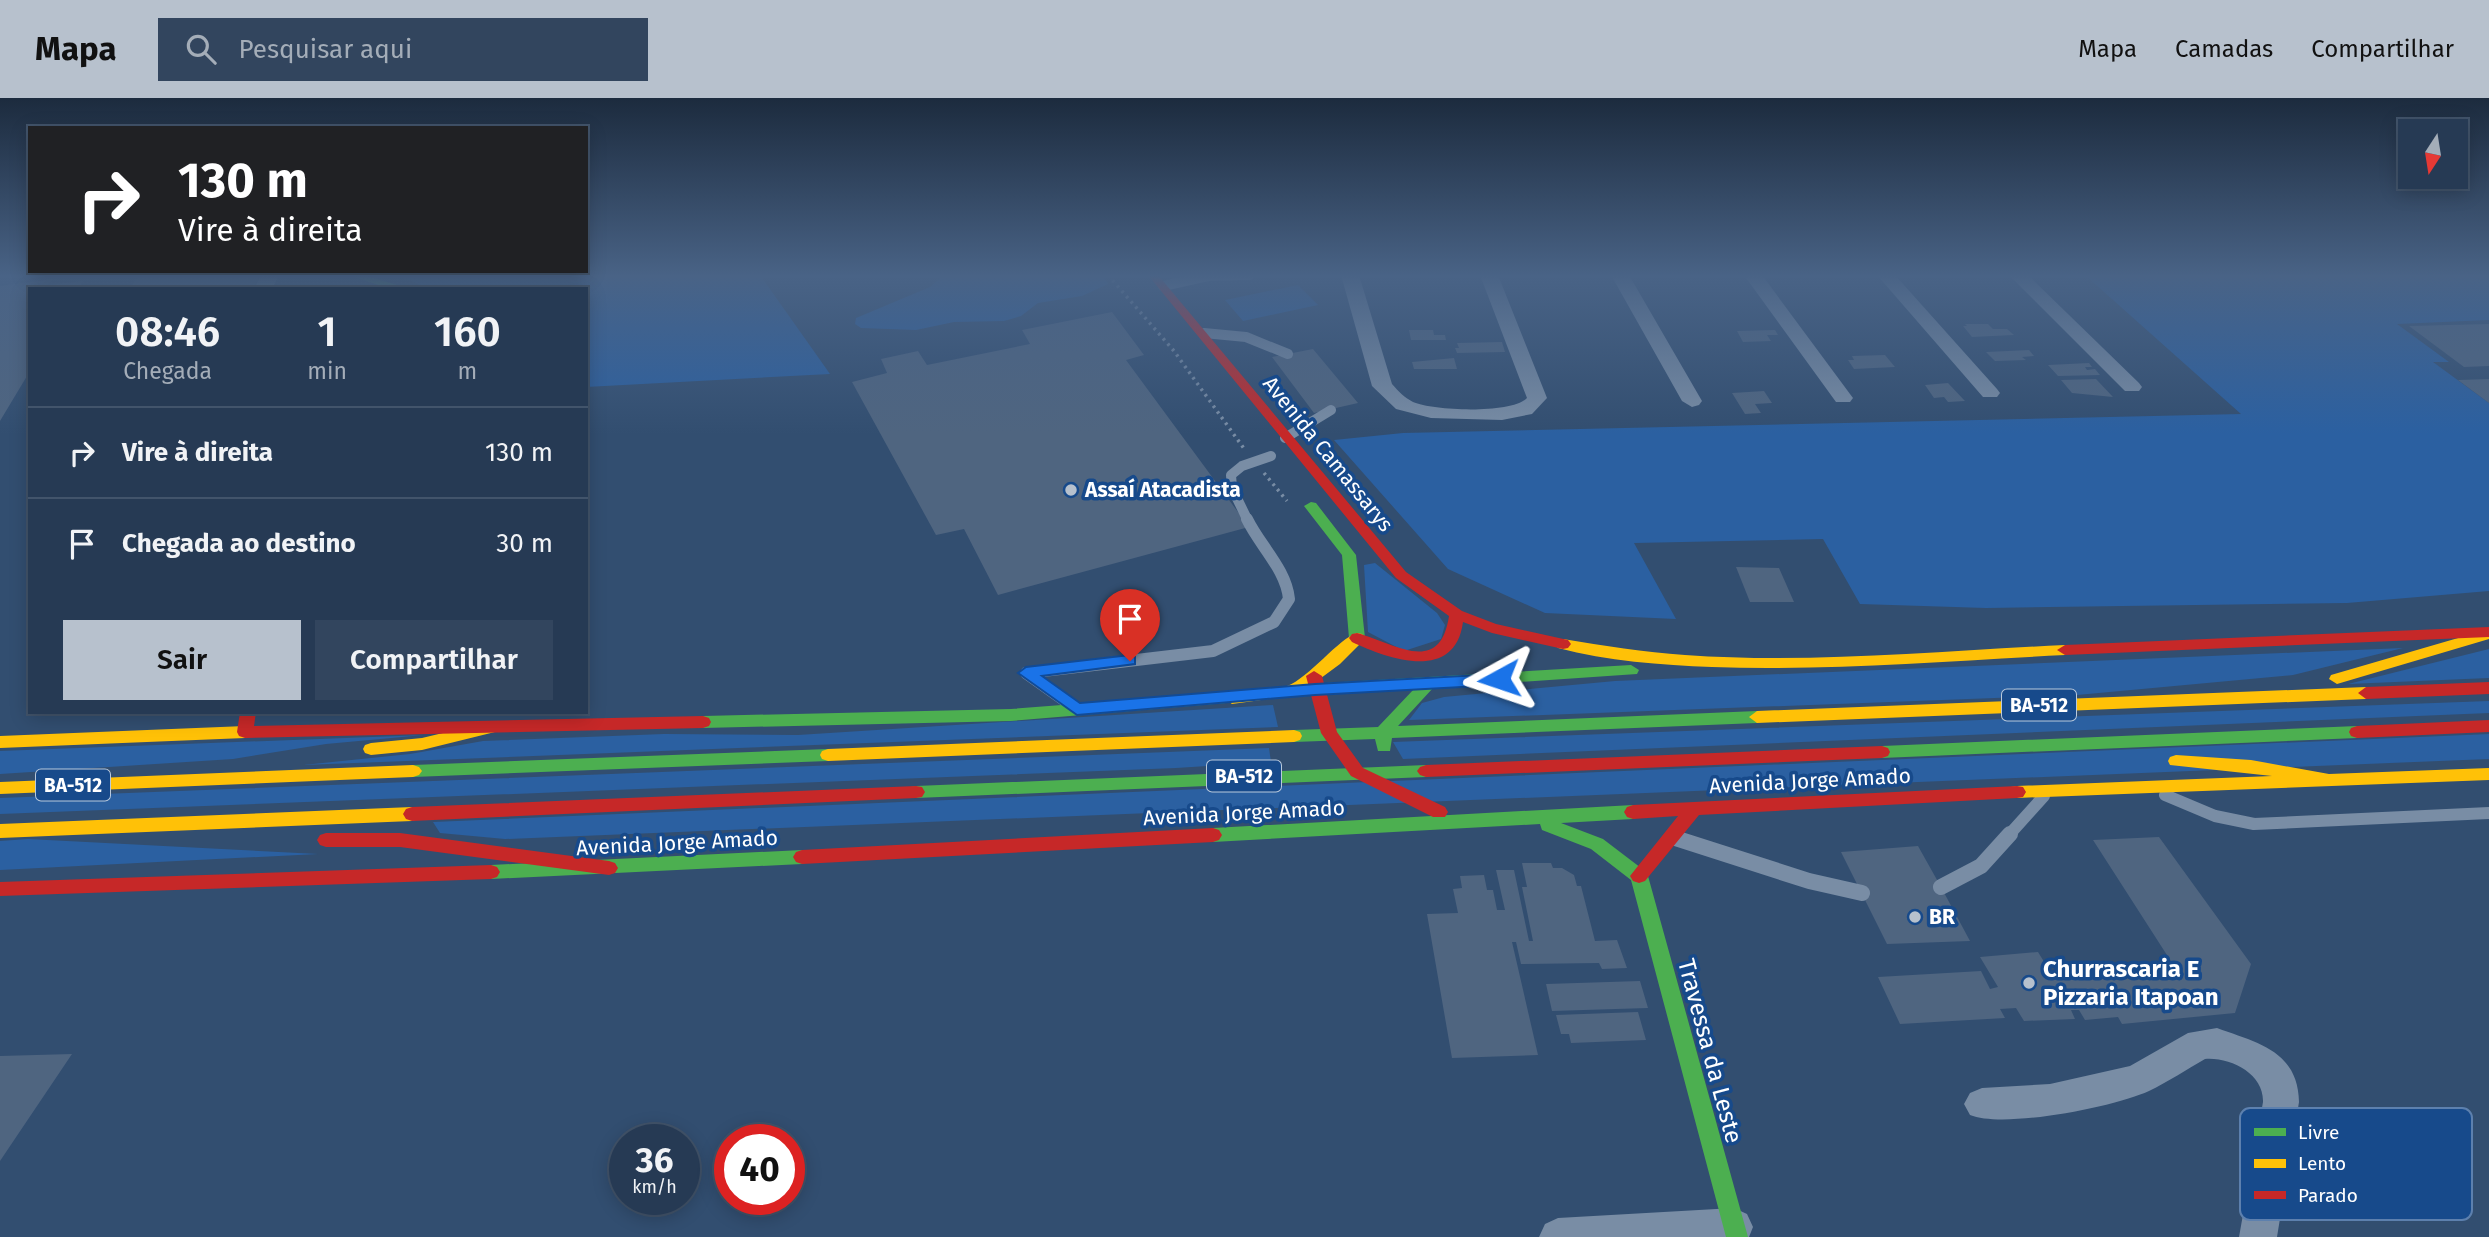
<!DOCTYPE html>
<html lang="pt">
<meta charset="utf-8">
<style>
:root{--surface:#263a54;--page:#32455e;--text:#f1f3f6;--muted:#a4adb8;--line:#42546b;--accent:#b7c1cd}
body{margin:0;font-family:"Fira Sans",sans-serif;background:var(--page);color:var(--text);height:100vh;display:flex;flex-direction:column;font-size:26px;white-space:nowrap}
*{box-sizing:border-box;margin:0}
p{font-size:23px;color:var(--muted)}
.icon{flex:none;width:38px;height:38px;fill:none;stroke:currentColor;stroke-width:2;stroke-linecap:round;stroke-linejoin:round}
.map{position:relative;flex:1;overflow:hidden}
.sheet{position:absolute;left:28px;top:189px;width:560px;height:427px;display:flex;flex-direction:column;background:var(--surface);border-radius:0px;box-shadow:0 4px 18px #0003,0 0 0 2px var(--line)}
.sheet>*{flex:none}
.guide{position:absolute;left:28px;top:28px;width:560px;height:147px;border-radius:0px;box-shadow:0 4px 18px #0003,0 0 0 2px var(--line);background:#202124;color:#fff;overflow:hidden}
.needle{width:46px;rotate:192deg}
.tools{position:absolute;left:2398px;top:21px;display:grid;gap:14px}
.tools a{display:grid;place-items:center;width:70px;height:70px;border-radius:0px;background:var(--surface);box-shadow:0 4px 18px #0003,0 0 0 2px var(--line);font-size:35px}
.speed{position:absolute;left:609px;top:1026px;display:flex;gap:14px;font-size:35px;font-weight:700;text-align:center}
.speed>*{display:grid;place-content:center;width:91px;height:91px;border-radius:50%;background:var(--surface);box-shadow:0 4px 18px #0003,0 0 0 2px var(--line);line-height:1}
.speed small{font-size:18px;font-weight:400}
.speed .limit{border:10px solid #d22;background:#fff;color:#111}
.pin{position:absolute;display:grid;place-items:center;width:60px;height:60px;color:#fff;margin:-72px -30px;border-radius:50% 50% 50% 0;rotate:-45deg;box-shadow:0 0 7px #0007}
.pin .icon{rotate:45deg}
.me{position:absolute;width:77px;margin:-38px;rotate:265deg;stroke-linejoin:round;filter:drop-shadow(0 0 5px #0008)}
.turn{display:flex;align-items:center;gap:24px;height:147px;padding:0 35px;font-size:32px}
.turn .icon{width:91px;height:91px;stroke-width:2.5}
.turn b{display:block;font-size:49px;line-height:60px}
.eta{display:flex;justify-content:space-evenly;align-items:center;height:119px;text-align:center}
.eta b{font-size:42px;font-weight:600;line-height:49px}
.primary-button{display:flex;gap:14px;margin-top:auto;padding:14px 35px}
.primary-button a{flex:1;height:80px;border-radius:0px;background:var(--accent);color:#111;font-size:28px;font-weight:600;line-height:80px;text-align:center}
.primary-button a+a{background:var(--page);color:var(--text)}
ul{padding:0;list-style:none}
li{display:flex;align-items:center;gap:21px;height:91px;padding:0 35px;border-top:2px solid var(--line)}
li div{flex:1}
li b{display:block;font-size:26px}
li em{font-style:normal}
header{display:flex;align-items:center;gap:42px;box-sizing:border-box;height:98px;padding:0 35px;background:var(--accent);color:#111}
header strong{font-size:33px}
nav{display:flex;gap:38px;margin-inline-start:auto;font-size:24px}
.search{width:490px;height:63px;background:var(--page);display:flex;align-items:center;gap:18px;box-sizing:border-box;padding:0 24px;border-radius:0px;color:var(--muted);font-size:26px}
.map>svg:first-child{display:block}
.green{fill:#2b60a1}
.building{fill:#4f6580}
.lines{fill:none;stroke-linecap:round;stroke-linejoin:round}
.path{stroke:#798da5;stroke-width:3.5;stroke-dasharray:2.5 4.5;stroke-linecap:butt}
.lane-far2{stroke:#798da5;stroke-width:10}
.lane-far1{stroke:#798da5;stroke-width:12}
.lane{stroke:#798da5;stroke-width:16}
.street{fill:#798da5;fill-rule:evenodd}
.fast{fill:#4caf50;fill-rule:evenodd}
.slow{fill:#ffc107;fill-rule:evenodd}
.jam{fill:#c62828;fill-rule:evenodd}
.route{fill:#1a73e8;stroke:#114b97;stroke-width:2}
.poi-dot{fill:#b7c1cd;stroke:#174a8b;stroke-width:2.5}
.labels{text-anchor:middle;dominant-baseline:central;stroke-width:7;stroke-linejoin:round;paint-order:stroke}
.shield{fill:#174a8b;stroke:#b9c9dc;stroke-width:2}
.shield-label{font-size:19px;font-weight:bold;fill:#fff}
.street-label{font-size:21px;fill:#fff;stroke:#174a8b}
.poi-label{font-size:21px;font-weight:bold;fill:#fff;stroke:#174a8b;text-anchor:start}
.near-poi-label{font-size:24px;font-weight:bold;fill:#fff;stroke:#174a8b;text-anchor:start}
.near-street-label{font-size:24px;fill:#fff;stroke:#174a8b}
.key{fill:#174a8b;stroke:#5d80ae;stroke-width:2}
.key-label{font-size:19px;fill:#fff}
</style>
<header>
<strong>Mapa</strong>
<div class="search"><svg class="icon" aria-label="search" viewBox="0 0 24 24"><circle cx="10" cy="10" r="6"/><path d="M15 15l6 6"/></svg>Pesquisar aqui</div>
<nav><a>Mapa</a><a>Camadas</a><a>Compartilhar</a></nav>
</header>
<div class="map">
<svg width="2489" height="1139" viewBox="0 0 2489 1139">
<rect width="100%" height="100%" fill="#324e70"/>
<path class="green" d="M396,177H760L830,276L586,289V191H431Z
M944,177H1103L1108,186L1082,198L1038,205L1021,218L1004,223L954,224L916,232L861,230L855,226L856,220L930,189Z
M2085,177H2489V222L2397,226L2449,264H2433L2489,305V493L2347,505L1986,510L1860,506L1823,441L1634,445L1676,521L1545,515L1448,471L1334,342L1403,335L2241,316Z
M1298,187L1318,207L1243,223L1225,202Z
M1375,465L1437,515L1445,527L1441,541L1404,553L1368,534L1364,467Z
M2403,550L2293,577L2077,597L1409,622L1422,605L1444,599L1615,583Z
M2489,551V580L2348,586Z
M2489,603V615L1403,661L1393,644Z
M1273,607L1278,629L303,667L410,656L483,643L664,636L798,637Z
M2489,636V661L505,741L440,735L433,724Z
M424,637L326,646L233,661L0,676V653Z
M1269,650L1271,664L1176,670L0,716V700Z
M28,741L318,756L0,772V743Z"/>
<path class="building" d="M168,177H242L259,180L253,191H129L138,179Z
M53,181L47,187L83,183L78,191H30V273L0,323V188Z
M1112,214L1144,257L1126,262L1249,429L998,497L964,431L936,437L852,284L887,275L881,261L918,253L927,267L1030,246L1022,232Z
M1965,226H1988L1993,231H2007L2014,237L1972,239L1963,228H1967Z
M2489,226V268L2464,269L2409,228Z
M1409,232H1433L1434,237H1445L1446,242H1411Z
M1775,232L1778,237H1767L1771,243L1743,244L1737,233Z
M1502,244L1505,254L1457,255L1455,250H1459L1457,245Z
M1313,251L1358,305L1314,315L1272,259Z
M2029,252L2034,258L2022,259L2026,262L1995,263L1986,254Z
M1885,257L1895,269L1854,271L1848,262H1854L1852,258Z
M1454,260L1457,271H1414L1412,264Z
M2089,265L2092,269H2085L2087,272L2095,271L2100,277L2058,278L2048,267Z
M2096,281L2113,299L2072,295L2061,282Z
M2489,281V305L2458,282Z
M1948,285L1965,303L1948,304L1944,299L1934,300L1925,287Z
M1764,293L1772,305L1755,306L1761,315L1745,316L1732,295Z
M1736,469L1779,470L1794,504H1750Z
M2159,739L2251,866L2235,915L2122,926L2118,919L2085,922L2079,912H2071L2075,921L2024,923L2016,910L2000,911L2005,920L1900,926L1878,879L1981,873L1990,891L1998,889L1980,859L2038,854L2054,880H2061L2057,873L2174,868L2093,742Z
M1918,748L1941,789L1970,843L1887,846L1841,754Z
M1522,765H1551L1553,770H1562L1574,777L1577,788H1581L1595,843L1617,842L1627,870L1602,871L1599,865L1521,866L1516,844H1512L1538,957L1452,960L1427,816L1458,815L1453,791L1462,790L1460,778L1484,777L1487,792H1493L1497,812H1505L1496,772H1514L1529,843H1533L1522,789H1527Z
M1640,883L1648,910L1552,913L1546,886Z
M1638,914L1646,942L1571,945L1569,936H1561L1556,917Z
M72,956L0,1063V958Z"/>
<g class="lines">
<path class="path" d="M1108,177L1174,253L1245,352
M1264,375L1287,403"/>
<path class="lane-far2" d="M1163,188L1208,178L1249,177
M1204,235L1246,239L1288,256
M1285,340L1331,312
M1248,423L1232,390L1231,377L1242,368L1271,358"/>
<path class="lane-far1" d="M1026,575L1213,553L1274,524L1289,501C1286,471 1260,448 1247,421
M1026,575L1074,609
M2165,697L2215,718L2254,726L2489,715
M2008,738L2044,698"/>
<path class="lane" d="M1675,740L1809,783L1862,795
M1941,789L1981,768L2010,736"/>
<path class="street" d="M261,177H279L272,191H254Z
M1341,177H1359L1392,286C1398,293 1405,300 1413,304C1434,313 1512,316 1527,300L1480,177H1498L1547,300L1532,316L1502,322L1431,320L1396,311L1372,288Z
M1611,177H1629L1702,303L1699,307L1692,309L1682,303Z
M1744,177H1762L1850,296L1853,300L1850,304H1836Z
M1877,177H1895L1997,291L2000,295L1997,299H1983Z
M2009,177H2028L2139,285L2142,289L2139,293H2125Z
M2217,930C2258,945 2298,953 2299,1004L2277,1139H2239L2263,1004C2264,976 2231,959 2205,961C2187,971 2168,984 2149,993C2114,1009 2004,1031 1970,1017L1964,1006L1970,995L1982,990L2050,986L2130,968L2188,935Z
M1734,1110L1747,1116L1753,1129L1749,1139H1539L1545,1126L1558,1120Z"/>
<path class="fast" d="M348,177H364L410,191H391Z
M1311,404L1316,405L1356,457L1365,540L1362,544H1352L1349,540L1342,457L1304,408Z
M1631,567L1639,572L1637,576L1433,590L1398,628L1757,613L1765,619L1757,625L1392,640L1390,653H1378L1375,641L1294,644L1288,642L1286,638L1288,634L1294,632L1378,629L1414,591L1292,599L1284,593L1292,587Z
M1232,594L1240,600L1238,604L1011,623L703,630L697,628L695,624L697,620L703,618L1011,611Z
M2357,628L2363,630L2365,634L2363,638L2357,640L1882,660L1876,658L1874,654L1876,650L1882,648Z
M828,651L834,653L836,657L834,661L828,663L413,679L407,677L404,673L407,669L413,667Z
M1426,667L1432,669L1435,673L1432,677L1426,679L916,700L910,699L907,694L910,689L916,688Z
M1633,707L1639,709L1642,714L1639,719L1633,721L1561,725L1603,741L1645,773L1648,778L1748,1139H1726L1631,782L1591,751L1542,732L1540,726L1213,744L1207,742L1204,737L1207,732L1213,730Z
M802,752L808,754L811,759L808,764L802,766L491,781L485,779L482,774L485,769L491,767Z"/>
<path class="slow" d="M2489,531V541L2337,586L2329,581L2331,577Z
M1357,535L1362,536L1365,540L1362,544L1340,566L1298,597L1232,606L1224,600C1234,587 1272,594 1287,588C1309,580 1339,540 1357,535Z
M1563,541C1604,548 1644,554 1685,557C1811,566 1939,553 2065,547L2073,552L2065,557C1947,563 1829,573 1712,569C1661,567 1607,563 1558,550L1555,546L1558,542Z
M2366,589L2374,595L2366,601L1757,625L1749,619L1757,613Z
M493,623L499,625L501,629L499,633L422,652L371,657L365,655L363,651L365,647L371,645L422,640Z
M245,628L251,630L253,634L251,638L245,640L0,650V638Z
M1294,632L1300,634L1302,638L1300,642L1294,644L828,663L822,661L820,657L822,653L828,651Z
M2176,657L2251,662L2329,676L2489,670V682L2017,700L2011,699L2008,694L2011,689L2017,688L2272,678L2170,667L2168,663L2170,659Z
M413,667L419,669L422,673L419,677L413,679L0,696V684Z
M412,709L418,711L421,716L418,721L412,723L0,740V726Z"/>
<path class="jam" d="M1148,177H1158L1406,474L1462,513L1496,526L1568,542L1571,546L1568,550L1563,551L1492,535L1463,524C1455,585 1388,561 1352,544L1349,540L1352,536L1357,535C1394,545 1440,579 1449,518L1396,480Z
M2489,529V539L2065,557L2057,552L2065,547Z
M1314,573L1322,578L1337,634L1363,670L1445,709L1448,714L1445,719H1433L1351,678L1321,635L1306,578Z
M2489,584V596L2366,601L2358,595L2366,589Z
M240,614H256L254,628L703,618L709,620L711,624L709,628L703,630L245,640L239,638L237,634Z
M2489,622V634L2357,640L2351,638L2349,634L2351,630L2357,628Z
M1882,648L1888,650L1890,654L1888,658L1882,660L1426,679L1420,677L1417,673L1420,669L1426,667Z
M916,688L922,689L925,694L922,699L916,700L412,723L406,721L403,716L406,711L412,709Z
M2017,688L2023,689L2026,694L2023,699L2017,700L1699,717L1645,783L1639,785L1633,783L1630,778L1678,718L1633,721L1627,719L1624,714L1627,709L1633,707Z
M1213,730L1219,732L1222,737L1219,742L1213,744L802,766L796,764L793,759L796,754L802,752Z
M326,735H400L609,763L615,765L618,770L615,775L609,777L400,749H326L320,747L317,742L320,737Z
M491,767L497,769L500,774L497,779L491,781L0,798V784Z"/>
</g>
<linearGradient id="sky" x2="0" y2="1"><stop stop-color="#1c2b3e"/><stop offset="0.53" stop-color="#496386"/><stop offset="1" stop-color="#496386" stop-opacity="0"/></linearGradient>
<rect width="2489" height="336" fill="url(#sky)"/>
<path class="route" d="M1130,557L1135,559V566L1042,578L1080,605L1315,586L1499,576L1507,581L1499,587L1315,597L1077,617L1018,575L1026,569Z"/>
<g class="poi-dot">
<circle cx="1071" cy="392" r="7"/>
<circle cx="1915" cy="819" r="7"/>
<circle cx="2029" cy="885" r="7"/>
</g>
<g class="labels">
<g class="shield">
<rect x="2002" y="591.5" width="74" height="31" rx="5"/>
<rect x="1207" y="662.5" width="74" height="31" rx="5"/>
<rect x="36" y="671.5" width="74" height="31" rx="5"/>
</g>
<g class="shield-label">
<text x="2039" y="607">BA-512</text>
<text x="1244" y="678">BA-512</text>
<text x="73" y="687">BA-512</text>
</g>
<g class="street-label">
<text transform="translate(1328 356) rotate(51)">Avenida Camassarys</text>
<text transform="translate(1810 683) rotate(-3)">Avenida Jorge Amado</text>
<text transform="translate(1244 715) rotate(-3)">Avenida Jorge Amado</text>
<text transform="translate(677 745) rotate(-3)">Avenida Jorge Amado</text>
</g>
<g class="poi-label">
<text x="1085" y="392">Assaí Atacadista</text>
<text x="1929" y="819">BR</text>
</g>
<g class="near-poi-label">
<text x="2043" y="871">Churrascaria E<tspan x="2043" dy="28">Pizzaria Itapoan</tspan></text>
</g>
<g class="near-street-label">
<text transform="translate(1710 953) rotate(75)">Travessa da Leste</text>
</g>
</g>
<rect x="2240" y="1010" width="232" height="112" rx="10" class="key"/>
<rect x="2254" y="1030" width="32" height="8" fill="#4caf50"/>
<rect x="2254" y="1061" width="32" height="9" fill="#ffc107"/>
<rect x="2254" y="1093" width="32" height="8" fill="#c62828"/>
<g class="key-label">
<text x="2298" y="1041">Livre</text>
<text x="2298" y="1072">Lento</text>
<text x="2298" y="1104">Parado</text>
</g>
</svg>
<div class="tools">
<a><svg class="needle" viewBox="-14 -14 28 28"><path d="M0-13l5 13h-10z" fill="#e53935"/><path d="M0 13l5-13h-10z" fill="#a4adb8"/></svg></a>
</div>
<div class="speed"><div>36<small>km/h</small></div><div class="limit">40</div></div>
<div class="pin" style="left:1130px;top:563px;background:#d93025"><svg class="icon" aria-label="arrive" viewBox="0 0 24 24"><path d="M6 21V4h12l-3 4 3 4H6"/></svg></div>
<svg class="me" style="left:1499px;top:581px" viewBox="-20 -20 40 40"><path d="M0-17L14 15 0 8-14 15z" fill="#1a73e8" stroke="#fff" stroke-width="4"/></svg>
<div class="guide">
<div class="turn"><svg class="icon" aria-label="right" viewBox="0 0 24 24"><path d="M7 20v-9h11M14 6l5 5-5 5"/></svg><div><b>130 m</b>Vire à direita</div></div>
</div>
<section class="sheet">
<div class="eta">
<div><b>08:46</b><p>Chegada</p></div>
<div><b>1</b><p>min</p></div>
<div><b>160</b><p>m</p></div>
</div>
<ul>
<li><svg class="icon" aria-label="right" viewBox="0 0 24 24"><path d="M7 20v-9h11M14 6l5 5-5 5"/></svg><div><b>Vire à direita</b></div><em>130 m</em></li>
<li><svg class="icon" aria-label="arrive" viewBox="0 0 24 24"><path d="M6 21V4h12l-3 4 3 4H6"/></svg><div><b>Chegada ao destino</b></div><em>30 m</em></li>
</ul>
<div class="primary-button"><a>Sair</a><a>Compartilhar</a></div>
</section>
</div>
